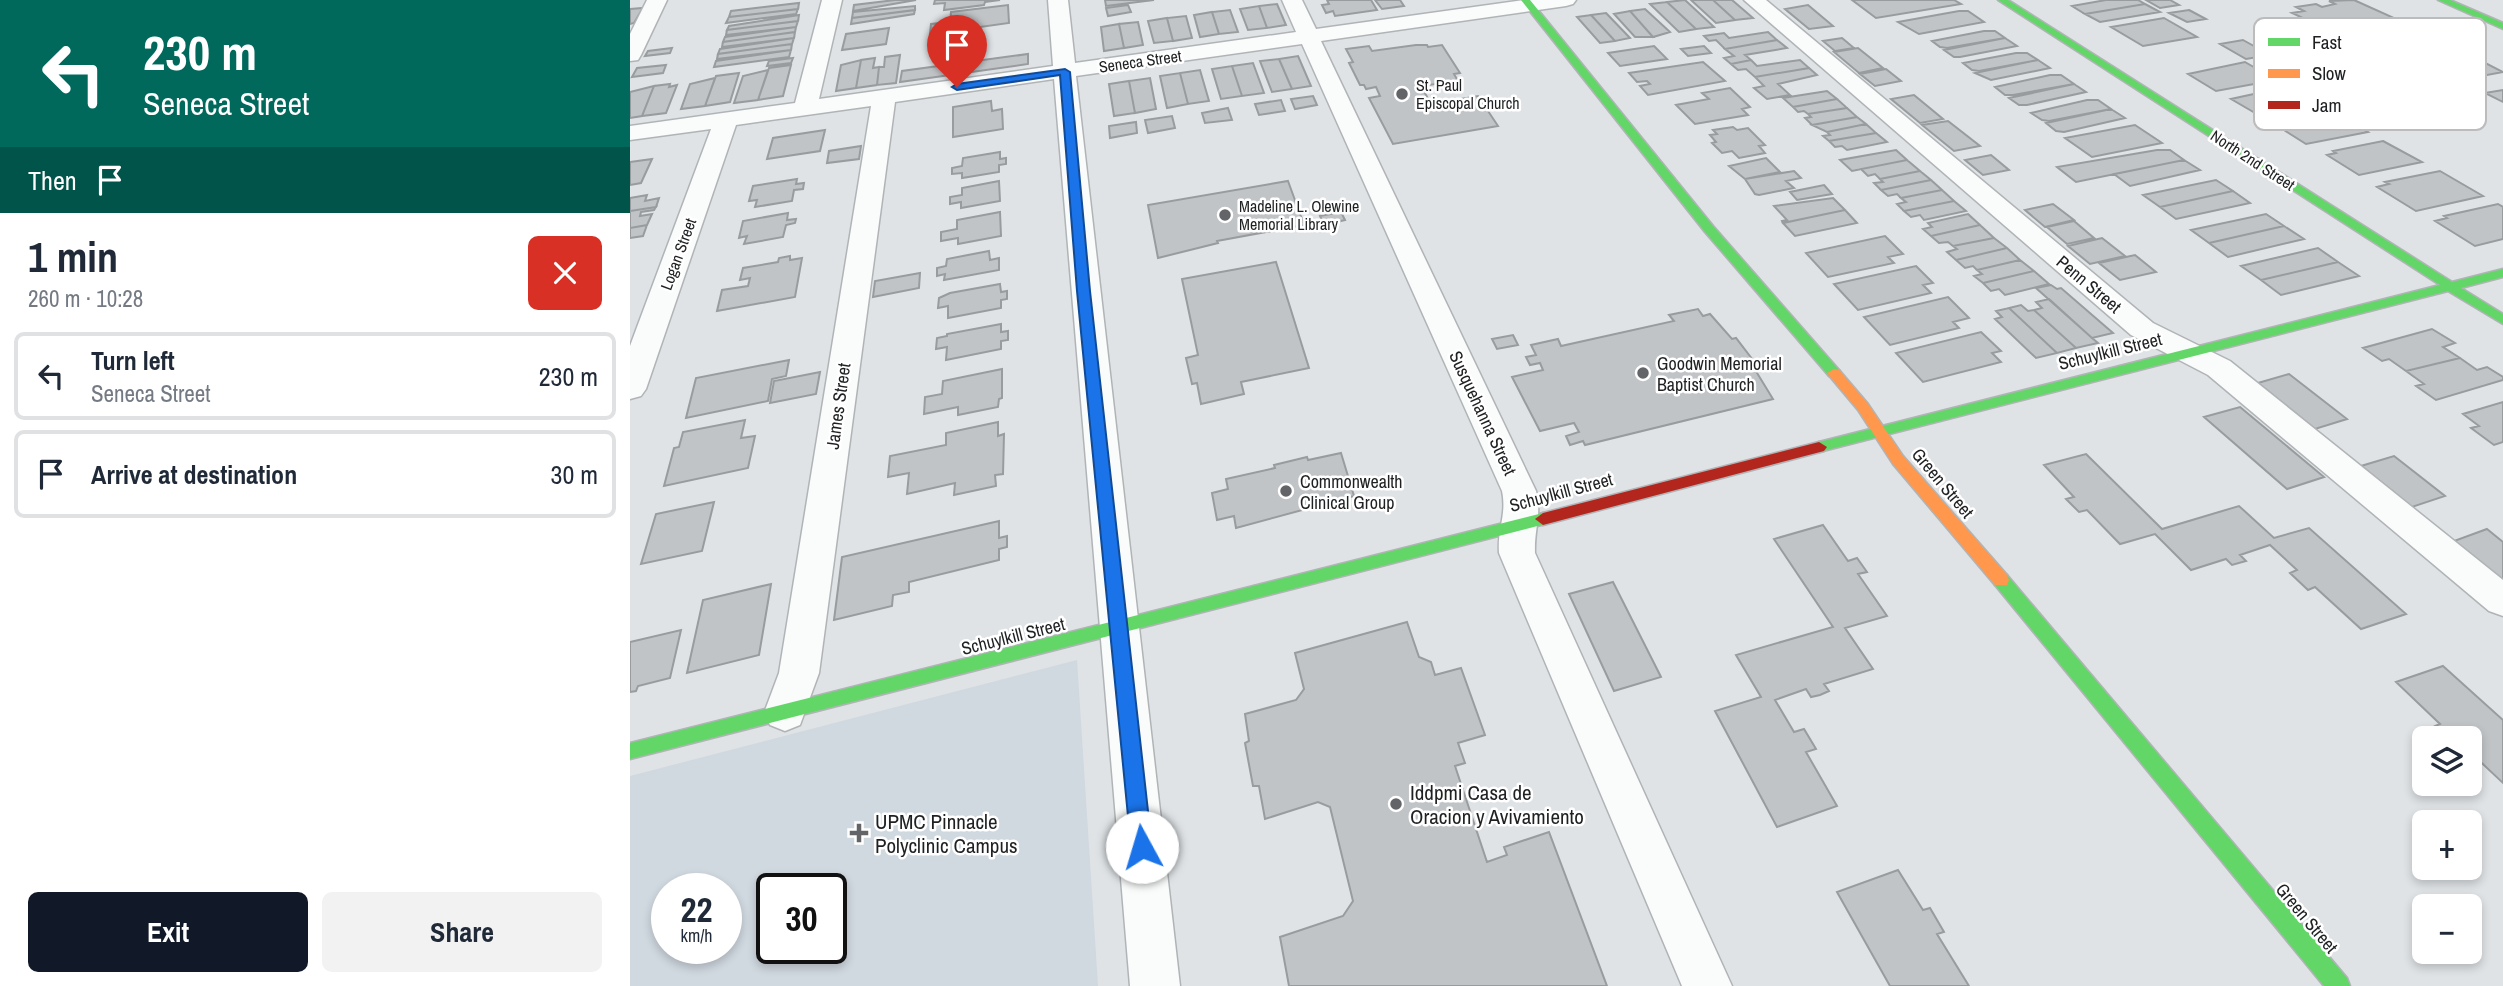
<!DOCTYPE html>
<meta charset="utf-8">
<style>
:root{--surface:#fff;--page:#f2f2f3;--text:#1f2937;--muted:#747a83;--line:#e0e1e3;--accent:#111827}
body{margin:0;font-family:"Archivo Narrow",sans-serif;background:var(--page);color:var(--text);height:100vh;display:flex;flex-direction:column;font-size:26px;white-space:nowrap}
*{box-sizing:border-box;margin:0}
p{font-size:23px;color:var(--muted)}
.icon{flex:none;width:38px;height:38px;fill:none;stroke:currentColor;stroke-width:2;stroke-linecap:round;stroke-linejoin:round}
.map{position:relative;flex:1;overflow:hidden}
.details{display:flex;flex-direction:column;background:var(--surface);width:630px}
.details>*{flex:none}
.hud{background:#00695c;color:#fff;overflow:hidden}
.fabs{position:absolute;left:1782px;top:726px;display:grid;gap:14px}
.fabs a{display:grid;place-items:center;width:70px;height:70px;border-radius:10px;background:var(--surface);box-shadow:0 4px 10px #0003;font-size:35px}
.speed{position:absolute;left:21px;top:873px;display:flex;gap:14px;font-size:35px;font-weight:700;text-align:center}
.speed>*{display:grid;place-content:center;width:91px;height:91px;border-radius:50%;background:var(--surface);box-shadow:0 4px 10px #0003;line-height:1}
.speed small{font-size:18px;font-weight:400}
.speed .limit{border:4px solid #111;border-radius:10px;background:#fff;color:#111}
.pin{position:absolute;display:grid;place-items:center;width:60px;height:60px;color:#fff;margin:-72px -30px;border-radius:50% 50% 50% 0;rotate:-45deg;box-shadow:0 0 7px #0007}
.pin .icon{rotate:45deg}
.me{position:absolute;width:77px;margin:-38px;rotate:354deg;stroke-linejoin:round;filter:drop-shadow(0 0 5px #0008)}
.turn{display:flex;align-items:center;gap:24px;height:147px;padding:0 28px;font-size:32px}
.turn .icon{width:91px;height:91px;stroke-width:2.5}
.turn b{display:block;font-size:49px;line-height:60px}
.then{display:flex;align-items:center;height:66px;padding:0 28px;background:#0003;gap:14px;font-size:26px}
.round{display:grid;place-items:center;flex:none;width:74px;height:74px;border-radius:10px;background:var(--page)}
.overview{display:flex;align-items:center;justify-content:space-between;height:119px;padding:0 28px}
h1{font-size:42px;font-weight:700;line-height:52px}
.primary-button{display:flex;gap:14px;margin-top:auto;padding:14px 28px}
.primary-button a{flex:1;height:80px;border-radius:10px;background:var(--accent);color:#fff;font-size:28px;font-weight:700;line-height:80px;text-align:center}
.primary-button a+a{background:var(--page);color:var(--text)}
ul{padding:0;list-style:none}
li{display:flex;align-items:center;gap:21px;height:88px;margin:0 14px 10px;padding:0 14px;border:4px solid var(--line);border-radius:10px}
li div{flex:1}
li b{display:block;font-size:26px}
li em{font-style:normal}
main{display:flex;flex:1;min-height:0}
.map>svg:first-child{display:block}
.built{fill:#d0d8e0;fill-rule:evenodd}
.building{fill:#c1c4c7;stroke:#999c9e;stroke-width:2}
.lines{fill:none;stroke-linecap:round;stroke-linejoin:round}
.street-casing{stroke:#b1b4b6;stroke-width:3}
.fast-casing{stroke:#b1b4b6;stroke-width:3}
.slow-casing{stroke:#b1b4b6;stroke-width:3}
.jam-casing{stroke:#b1b4b6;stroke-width:3}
.street{fill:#fafbfb;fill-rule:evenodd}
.fast{fill:#63d668;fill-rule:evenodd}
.slow{fill:#ff974d;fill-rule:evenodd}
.jam{fill:#b3261e;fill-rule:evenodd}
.route{fill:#1a73e8;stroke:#114b97;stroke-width:2}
.poi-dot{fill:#626467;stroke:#fff;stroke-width:2.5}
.labels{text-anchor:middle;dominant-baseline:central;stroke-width:5;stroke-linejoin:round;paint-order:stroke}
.far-street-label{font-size:16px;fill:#1e2022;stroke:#fff}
.far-poi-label{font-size:16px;fill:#1e2022;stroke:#fff;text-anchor:start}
.street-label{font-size:18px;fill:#1e2022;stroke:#fff}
.poi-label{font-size:18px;fill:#1e2022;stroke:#fff;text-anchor:start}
.near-poi-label{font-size:21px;fill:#1e2022;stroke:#fff;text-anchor:start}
.key{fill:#fff;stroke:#bcbcbd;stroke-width:2}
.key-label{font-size:19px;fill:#1e2022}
</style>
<main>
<section class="details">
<div class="hud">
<div class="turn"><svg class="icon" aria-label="left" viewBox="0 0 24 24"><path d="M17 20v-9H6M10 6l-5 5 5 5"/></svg><div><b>230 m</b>Seneca Street</div></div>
<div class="then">Then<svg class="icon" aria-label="arrive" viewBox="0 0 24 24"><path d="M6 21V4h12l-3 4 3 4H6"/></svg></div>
</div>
<div class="overview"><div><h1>1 min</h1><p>260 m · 10:28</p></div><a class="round" style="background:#d93025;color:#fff"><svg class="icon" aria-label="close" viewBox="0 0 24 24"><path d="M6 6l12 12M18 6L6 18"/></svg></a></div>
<ul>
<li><svg class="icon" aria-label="left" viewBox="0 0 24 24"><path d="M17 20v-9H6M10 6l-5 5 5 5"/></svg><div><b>Turn left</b><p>Seneca Street</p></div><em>230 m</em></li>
<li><svg class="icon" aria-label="arrive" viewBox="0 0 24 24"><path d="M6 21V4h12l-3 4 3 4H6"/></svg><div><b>Arrive at destination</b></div><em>30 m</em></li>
</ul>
<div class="primary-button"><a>Exit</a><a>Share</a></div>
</section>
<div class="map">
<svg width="1873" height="986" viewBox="0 0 1873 986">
<rect width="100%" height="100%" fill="#dfe3e6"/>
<path class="built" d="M447,660L468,986H0V776ZM37,889H96V948H37ZM142,889H201V948H142Z"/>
<path class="building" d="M265,0H286L223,11L224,5Z
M305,0H370L355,2L354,5L314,10L315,3L304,4Z
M475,0H524L476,6Z
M697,0H741L747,10L705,16L703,11L696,13L692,5L699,4Z
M745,0H770L774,6L752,9Z
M1055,0L1084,27L1066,29L1037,2Z
M1061,0H1083L1105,20L1086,23Z
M1083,0H1102L1123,18L1105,20Z
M1222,0H1324L1331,4L1246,18Z
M1476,0H1508L1515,4L1455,14L1442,6Z
M1516,0H1540L1549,5L1530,8Z
M1724,0L1764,18L1742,22L1735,19L1692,27L1662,13L1674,11L1666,7L1686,4L1692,7L1705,4L1699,1Z
M1037,2L1066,29L1049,32L1020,4Z
M169,3L168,9L99,17L101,11Z
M647,4L656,25L637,28L629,6Z
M1515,4L1530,12L1470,22L1455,14Z
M378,5L379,23L300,34L301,24L320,22L321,12Z
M498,5L501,12L478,16L476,8Z
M1178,5L1203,26L1179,29L1155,9Z
M285,6V10L222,18L223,12Z
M629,6L637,28L618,30L610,9Z
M13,8L4,23L0,24V9Z
M168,9L166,14L96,23L99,17Z
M1015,9L1040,32L1023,37L1000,11Z
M285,10L284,14L221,24L222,18Z
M600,10L608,32L589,34L582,12Z
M1559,10L1576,19L1557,22L1539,13Z
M1000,11L1023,37H1005L984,14Z
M1329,11H1338L1354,22L1289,34L1268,22Z
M582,12L589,34L570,37L564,15Z
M976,13L1000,38L985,41L961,15Z
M169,15L168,21L97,30L99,26Z
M961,15L985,41L970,43L947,17Z
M556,16L562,38L543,41L537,18Z
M537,18L543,41L524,43L518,21Z
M1534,18L1567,37L1513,46L1481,27Z
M168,21L166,27L96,35L97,30Z
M508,22L513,45L494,48L489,24Z
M489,24L494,48L474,51L471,27Z
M166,27L165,32L93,42L95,37Z
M259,28L256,44L212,50L216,34Z
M1354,31H1365L1375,38L1317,48L1310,47L1302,41Z
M165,32L164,38L92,47L93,42Z
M1138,32L1147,40L1095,49L1086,40L1079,41L1074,36L1094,33L1099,38Z
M164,38L162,44L88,54L90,49Z
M1212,38L1224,48L1205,51L1193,41Z
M1375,38L1387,46L1330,57H1324L1314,50Z
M1147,40L1157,48L1115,55L1121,60L1101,64L1094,58L1104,56L1095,49Z
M1613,40L1640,55L1616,59L1590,44Z
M162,44L161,50L87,59L88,54Z
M786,45H797L798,47L812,45L830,73L824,74L828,81L791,86L801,104L848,96L868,126L763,144L739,98L750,96L746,87L736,89L734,85H730L719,63L723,62L716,49L739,46L742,51Z
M1024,46L1037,59L990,66L978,53Z
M1074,46L1081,53L1058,56L1051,49Z
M42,48L40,53L15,56L18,51Z
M1228,48L1253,68L1229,73L1204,52Z
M161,50L159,57L84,67L86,61Z
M1386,53H1397L1408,60L1349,71L1342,70L1333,63Z
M1836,53L1873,72L1825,81L1787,62Z
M398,54V64L270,82L272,71Z
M270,55L266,83L247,85L249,67H254L255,57Z
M668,56L681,86L662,89L649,59Z
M163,58L161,63L137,66L139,61Z
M245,58L243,68L249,67L247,85L226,88L231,60Z
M649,59L662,89L642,92L630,61Z
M231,60L226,88L206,91L211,65Z
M1121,60L1127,66L1170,60L1179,68L1125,77L1116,69L1108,70L1101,64Z
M1408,60L1420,68L1361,80L1345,73Z
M1073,62L1095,81L1018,95L1010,86L1020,84L1017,81L1007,82L999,73Z
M1615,62L1646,80L1586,91L1558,74Z
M623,63L634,93L612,96L602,66Z
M36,65L33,73L2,77L7,68Z
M161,65L153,96L128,100L139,68Z
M602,66L612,96L591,99L582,69Z
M1179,68L1187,75L1148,84L1160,95L1137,99L1124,88L1134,86L1125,77Z
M1256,69L1271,81L1245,86L1230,74Z
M138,70L128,100L104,103L113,76Z
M570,70L579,101L558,104L550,73Z
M109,73L100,102L75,106L86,76Z
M550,73L558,104L537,108L530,76Z
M1420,75H1431L1444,84L1383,95H1375L1365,87Z
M85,78L75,106L51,109L60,84Z
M520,78L526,109L505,113L499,81Z
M499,81L505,113L484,116L479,84Z
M40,84L39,87L47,85L36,113L12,116L24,86Z
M1444,84L1456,92L1397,105H1389L1379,98Z
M24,86L12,116L0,118V92Z
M1660,86L1694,105L1632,117L1601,99Z
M1100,88L1120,107L1112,109L1118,115L1065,124L1046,105L1079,99L1072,93Z
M1873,90V102L1855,93Z
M1197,91L1207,99L1163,107L1153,98Z
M1284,95L1313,119L1290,123L1261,99Z
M683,96L687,105L665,109L661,99Z
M1207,99L1217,108L1178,114L1174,111L1168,112L1163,107Z
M651,100L655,111L629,115L625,104Z
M1457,100H1468L1481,109L1419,121L1412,120L1401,113Z
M361,101L362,111L372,109L373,129L323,137V107Z
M598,108L602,120L575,123L572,113Z
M1217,108L1227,117L1182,125L1175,118L1181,117L1178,114Z
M1481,109L1495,118L1434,132L1426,131L1416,123Z
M1704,112L1738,132L1676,144L1646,125L1654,124L1651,122Z
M542,116L545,128L518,133L515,120Z
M1227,117L1236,124L1197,132L1182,125Z
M1318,121L1350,146L1324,151L1292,125Z
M506,122L507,133L480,138L479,126Z
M1236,124L1246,133L1199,141L1193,136L1200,135L1197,132Z
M1505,125L1532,143L1462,157L1435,138Z
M1103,127L1107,130L1118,128L1135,145L1129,146L1135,153L1109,158L1102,151L1092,153L1082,143L1086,142L1080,135L1087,134L1083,130Z
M195,130L190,151L137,159L143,138Z
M1246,133L1257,142L1217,150L1212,146L1205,147L1199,141Z
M1753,141L1792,162L1729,175L1697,155L1706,153L1703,151Z
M231,146L229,159L197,163L199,151Z
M1266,150L1277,160L1222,171L1210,160Z
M1527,150H1540L1554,160L1446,182L1427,167Z
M370,152V159L376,158V164L369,165V172L332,178V173L322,174V168L332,166L333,158Z
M1361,155L1379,170L1353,175L1335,160Z
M1136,158L1150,172L1115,179L1099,166Z
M22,159L11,183L0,185V162Z
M1277,160L1290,171L1250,179L1245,174L1238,176L1231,169Z
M1554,160L1570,170L1500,186L1484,174Z
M1164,171L1171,178L1156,181L1164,188L1129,195L1125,194L1115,179Z
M1290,171L1301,180L1251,190L1244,183L1253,182L1250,179Z
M1810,171L1853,196L1786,211L1747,187L1759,184L1755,182Z
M167,179L166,184L174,183L173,189L164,190L162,201L125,207L127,200L119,201L123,186Z
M1301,180L1312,190L1271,198L1267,194L1258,196L1251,190Z
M1586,180L1603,191L1530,207L1513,195Z
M369,181L370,201L331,208V202L320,204V197L332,195V188Z
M658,181L674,225L587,241L588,243L528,258L518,205Z
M1194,185L1202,194L1167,200L1160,192Z
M1312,190L1324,201L1274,211L1267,204L1276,202L1271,198Z
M1603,191L1620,203L1546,219L1530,207Z
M17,195L15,201L29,198L26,207L0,211V198Z
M1203,198L1215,210L1153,223L1152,221L1157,220L1144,206Z
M1324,201L1336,211L1294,220L1290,215L1281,217L1274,211Z
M1423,204L1444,220L1415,227L1395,210Z
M1868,204L1873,207V239L1845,246L1805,221L1817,218L1814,216Z
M26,207L24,210L11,212L10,216L22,214L17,225L0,228V211Z
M1215,210L1227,223L1165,236L1153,223Z
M370,212L371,236L328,244V238L311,241V232L327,229V220Z
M711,212L715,220L694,225L690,216Z
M158,213L157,220L166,219L165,223L156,225L153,237L114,244L117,236L109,238L113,221Z
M1338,214L1350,225L1301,236L1293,229L1302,227L1298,223Z
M1636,214L1654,226L1579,243L1561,230Z
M1444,221L1464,238L1437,244L1417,227Z
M17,225L13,236L0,238V228Z
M1350,225L1364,238L1323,246L1318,242L1309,243L1301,236Z
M1654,226L1674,239L1598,257L1579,243Z
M1255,236L1273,254L1258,257L1264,263L1198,277L1176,253Z
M1364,238L1377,248L1326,260L1317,252L1327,249L1323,246Z
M1472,238L1495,256L1460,264L1438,246Z
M1377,248L1390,260L1347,270L1343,266L1335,268L1326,260Z
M1688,248L1708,262L1631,280L1611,266Z
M359,251L360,260L369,258V270L314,280L315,274L307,276V268L316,266L317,259Z
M1505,255L1526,272L1490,280L1469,263Z
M160,256V260L172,258L165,297L87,311L92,290L118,286L120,278L110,280L113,268L148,262L149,258Z
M1390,260L1404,271L1353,283L1344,276L1352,274L1347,270Z
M646,262L679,368L611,382L614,394L571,404L567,383L562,384L556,358L568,355L552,279Z
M1708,262L1729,276L1651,295L1631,280Z
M1286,266L1303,283L1293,285L1301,293L1228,310L1204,284Z
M1404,271L1419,284L1375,295L1369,289L1361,291L1353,283Z
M290,273L289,288L243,297L245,281Z
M370,284L371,292L377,291V299L371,300V308L318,318V306L308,308L309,298L320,293Z
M1421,285L1427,289L1431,288L1483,333L1462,338L1406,288Z
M1318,297L1339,318L1323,322L1329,328L1260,345L1234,317Z
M1419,299L1462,338L1468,343L1446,348L1404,310L1412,308L1406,302Z
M1391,305L1398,311L1404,310L1446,348L1427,353L1379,308Z
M1379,308L1427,353L1406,358L1365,319L1372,317L1366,311Z
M1068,309L1073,316L1080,314L1102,339L1106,338L1129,368H1124L1143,399L955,445L953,441L940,445L936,436L949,432L944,423L910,431L882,377L913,370L910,363L900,365L896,357L906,355L901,345L928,339L931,346L1044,321L1039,315Z
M371,324V332L378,331V340L371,341V349L316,360L317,347L306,349L307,338L317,336V334Z
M1802,329L1825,343L1813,347L1830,358L1776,371L1759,359L1752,361L1733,348Z
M1351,332L1371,351L1362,353L1371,362L1293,382L1266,353Z
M883,335L888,345L867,349L862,339Z
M1830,358L1847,370L1857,367L1873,377V380L1806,400L1786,386L1794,384L1776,371Z
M159,360L156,376L142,379L138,401L56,418L66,378Z
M372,369V398L369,399L368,407L328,415V407L294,414L295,397L312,394L313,381Z
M190,372L186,394L140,403L144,381Z
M1659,374L1717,419L1685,429L1628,383Z
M1873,402V442L1864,445L1841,428L1849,426L1833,414Z
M1610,407L1694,477L1657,489L1574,417Z
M115,420L111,438L125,436L118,468L34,486L44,448L49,447L53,432Z
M368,422V436L374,434L373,474L365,475L366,486L324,495L325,483L277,494L279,473L258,477L260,456L316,445V433Z
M711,453L724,496L606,528L604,516L587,520L582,493L598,489L596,479L645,468L644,465L677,457L678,460Z
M1456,454L1532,529L1609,506L1644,538L1679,528L1776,614L1731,629L1685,587L1678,590L1660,573L1667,570L1640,545L1610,555L1616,561L1602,565L1596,559L1561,570L1525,534L1490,544L1457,510L1449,512L1436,499L1444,497L1414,465Z
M1764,456L1815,496L1782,507L1731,466Z
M84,502L72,551L11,564L26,514Z
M369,521V538L377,536V547L369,549V560L279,582V592L263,595L262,606L204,620L212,557Z
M1193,525L1218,561L1227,558L1237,572L1228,574L1257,616L1215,628L1243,669L1194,684L1199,691L1190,695L1181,697L1176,689L1145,700L1164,732L1174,729L1186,749L1176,752L1207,806L1147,827L1085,711L1131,697L1106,655L1203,627L1144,539Z
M1857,529L1873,542V580L1824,541Z
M983,582L1031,677L984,691L939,594Z
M141,584L129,655L57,673L73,600Z
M777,622L789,657L801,662L805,675L831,668L855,735L828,743L835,763L825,766L857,862L877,855L874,847L919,832L977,986H659L650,937L713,916L723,901L700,807L688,802L635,819L629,786H623L615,743L619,741L615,714L666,700L674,689L665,653Z
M51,630L40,678L8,686L6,691L0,692V642Z
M1813,666L1873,720V783L1839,751V738H1817L1805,726L1810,724L1766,682Z
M1268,870L1293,910L1300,908L1314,932L1307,934L1339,986H1260L1207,892Z"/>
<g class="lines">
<defs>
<path id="street" d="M17,0H37L11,55L8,60L0,61V34Z
M192,0H212L189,99L423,66L418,0H438L445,63L666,32L652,0H672L686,29L894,0H946L943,4L936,6L691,41L906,491C912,515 904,529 905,553L1102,986H1052L869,553C867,529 877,515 872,491L672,44L446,76L550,986H500L424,79L265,102L189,673L170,725L155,731L140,725L134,713L149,673L241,106L106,125L16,389L11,396L0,399V346L81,129L0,140V126L165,103Z
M1114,0H1136L1523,323L1600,361L1873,580V616L1859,611L1578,375L1501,335Z"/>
<path id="fast" d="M891,0H900L1083,226L1209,370L1211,373L1209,376H1199L1075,232Z
M1368,0H1378L1822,282L1873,269V277L1831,288L1873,314V324L1818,291L1189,452L1184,451L1181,447L1189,442L1810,285Z
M1808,0H1820L1873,23V29Z
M913,513L919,515L921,519L919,523L0,759V743Z
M1371,574L1377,575L1717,978L1720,986H1694L1365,585L1363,580L1365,575Z"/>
<path id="slow" d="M1204,369L1209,370L1238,404L1273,456L1377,575L1379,580L1377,585H1365L1263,464L1228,410L1197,373Z"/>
<path id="jam" d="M1189,442L1197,447L1194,451L913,525L905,519L913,513Z"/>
</defs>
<use href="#street" class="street-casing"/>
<use href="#fast" class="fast-casing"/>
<use href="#slow" class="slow-casing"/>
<use href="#jam" class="jam-casing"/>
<use href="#street" class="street"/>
<use href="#fast" class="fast"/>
<use href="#slow" class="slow"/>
<use href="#jam" class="jam"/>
</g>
<path class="route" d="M435,69L440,72L460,291L522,847L519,854L512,857L504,854L501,847L447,291L430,75L327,90L322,87L327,84Z"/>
<g class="poi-dot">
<circle cx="772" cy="94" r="7"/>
<circle cx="595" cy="215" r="7"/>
<circle cx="1013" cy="373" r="7"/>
<circle cx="656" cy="491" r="7"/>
<circle cx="766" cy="804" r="7"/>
<path d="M225.5 822.5h7v7h7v7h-7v7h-7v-7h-7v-7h7z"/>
</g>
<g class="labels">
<g class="far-street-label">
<text transform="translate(510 61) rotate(-8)">Seneca Street</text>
<text transform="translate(1623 160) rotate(33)">North 2nd Street</text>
<text transform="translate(48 254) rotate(-70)">Logan Street</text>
</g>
<g class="far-poi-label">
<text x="786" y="85">St. Paul<tspan x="786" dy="18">Episcopal Church</tspan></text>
<text x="609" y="206">Madeline L. Olewine<tspan x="609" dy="18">Memorial Library</tspan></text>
</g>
<g class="street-label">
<text transform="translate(1459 284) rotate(40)">Penn Street</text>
<text transform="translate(1480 351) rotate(-14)">Schuylkill Street</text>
<text transform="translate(208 406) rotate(-82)">James Street</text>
<text transform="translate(853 413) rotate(65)">Susquehanna Street</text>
<text transform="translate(1313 483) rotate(50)">Green Street</text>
<text transform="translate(931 492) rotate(-15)">Schuylkill Street</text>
<text transform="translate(383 636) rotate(-14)">Schuylkill Street</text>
<text transform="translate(1677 918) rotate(50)">Green Street</text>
</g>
<g class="poi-label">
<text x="1027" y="363">Goodwin Memorial<tspan x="1027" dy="21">Baptist Church</tspan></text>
<text x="670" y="481">Commonwealth<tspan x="670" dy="21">Clinical Group</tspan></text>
</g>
<g class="near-poi-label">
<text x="780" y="792">Iddpmi Casa de<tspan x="780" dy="24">Oracion y Avivamiento</tspan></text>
<text x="245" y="821">UPMC Pinnacle<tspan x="245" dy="24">Polyclinic Campus</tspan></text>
</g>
</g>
<rect x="1624" y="18" width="232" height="112" rx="10" class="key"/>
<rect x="1638" y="38" width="32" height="8" fill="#63d668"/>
<rect x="1638" y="69" width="32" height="9" fill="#ff974d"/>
<rect x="1638" y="101" width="32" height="8" fill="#b3261e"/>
<g class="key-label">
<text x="1682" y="49">Fast</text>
<text x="1682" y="80">Slow</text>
<text x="1682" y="112">Jam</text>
</g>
</svg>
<div class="fabs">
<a><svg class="icon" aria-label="layers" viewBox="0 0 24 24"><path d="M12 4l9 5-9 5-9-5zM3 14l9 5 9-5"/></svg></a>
<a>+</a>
<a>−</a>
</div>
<div class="speed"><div>22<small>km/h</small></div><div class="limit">30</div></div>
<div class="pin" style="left:327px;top:87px;background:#d93025"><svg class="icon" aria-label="arrive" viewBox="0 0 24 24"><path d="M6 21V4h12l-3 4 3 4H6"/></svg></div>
<svg class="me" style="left:512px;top:847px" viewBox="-20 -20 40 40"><circle r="19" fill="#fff"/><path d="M0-13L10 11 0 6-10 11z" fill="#1a73e8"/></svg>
</div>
</main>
